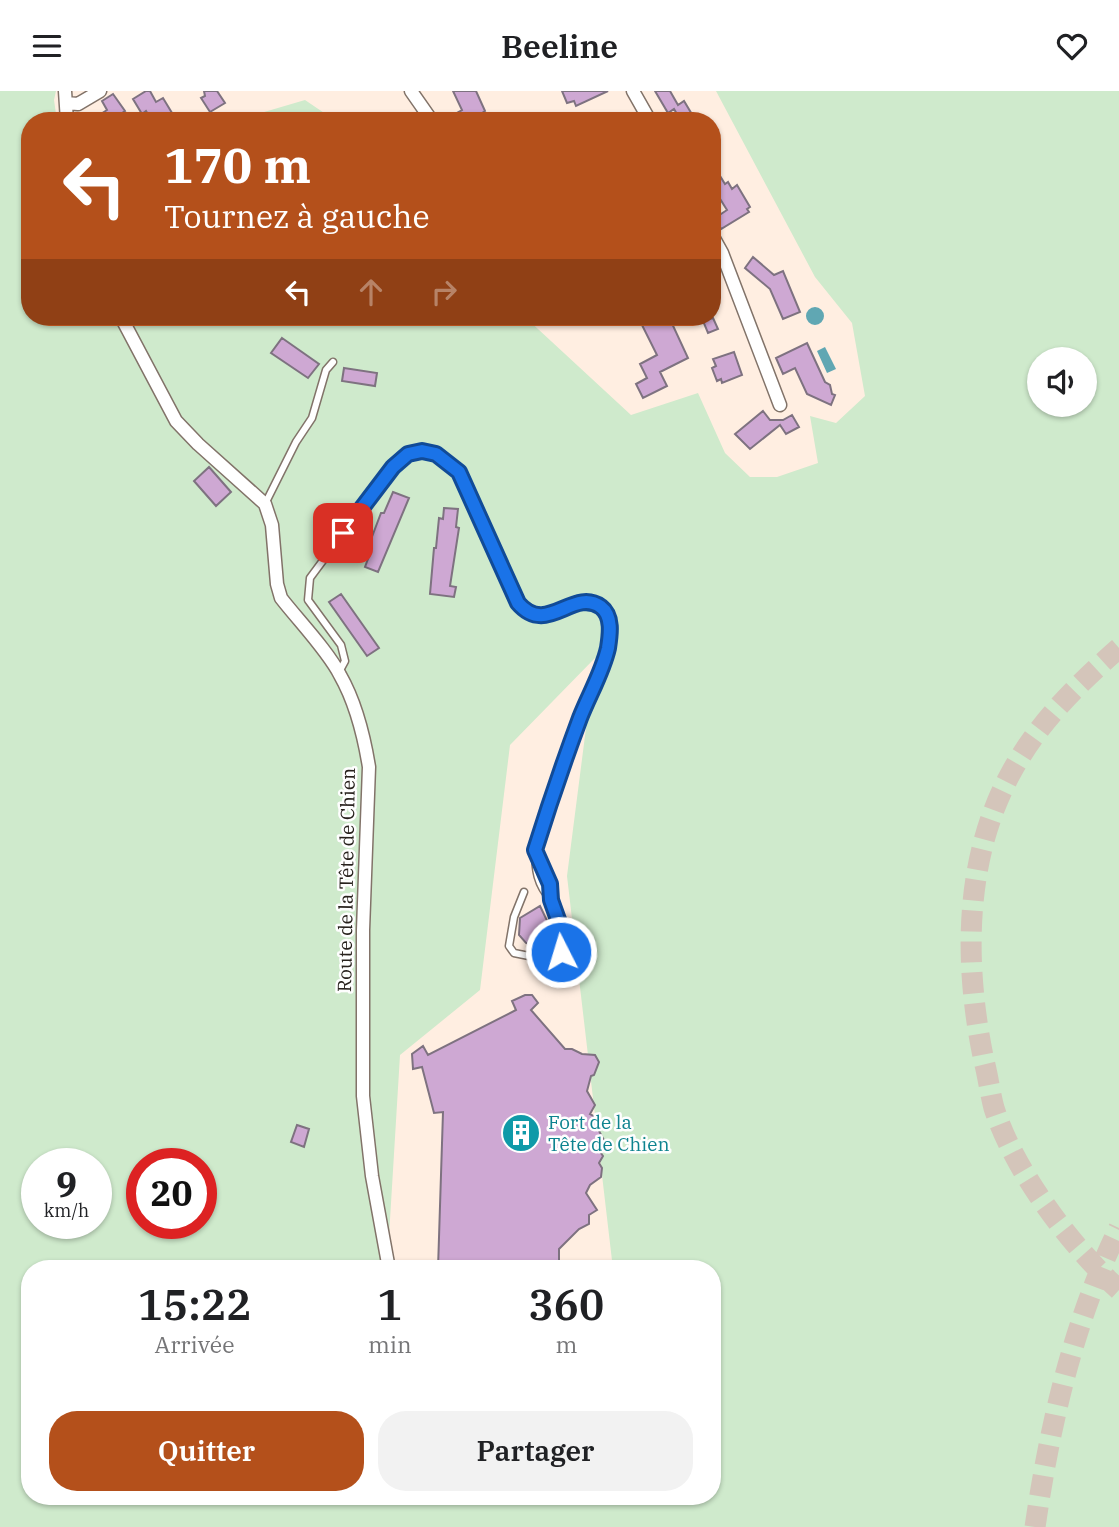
<!DOCTYPE html>
<html lang="fr">
<meta charset="utf-8">
<style>
:root{--surface:#fff;--page:#f2f2f2;--text:#202124;--muted:#757577;--accent:#b4501b}
body{margin:0;font-family:"IBM Plex Serif",serif;background:var(--page);color:var(--text);height:100vh;display:flex;flex-direction:column;font-size:26px;white-space:nowrap}
*{box-sizing:border-box;margin:0}
p{font-size:23px;color:var(--muted)}
.icon{flex:none;width:38px;height:38px;fill:none;stroke:currentColor;stroke-width:2;stroke-linecap:round;stroke-linejoin:round}
.map{position:relative;flex:1;overflow:hidden}
.side{position:absolute;left:21px;top:1169px;width:700px;height:245px;display:flex;flex-direction:column;background:var(--surface);border-radius:28px;box-shadow:0 2px 5px #0004}
.side>*{flex:none}
.banner{position:absolute;left:21px;top:21px;width:700px;height:214px;border-radius:28px;box-shadow:0 2px 5px #0004;background:#b4501b;color:#fff;overflow:hidden}
.tools{position:absolute;left:1027px;top:256px;display:grid;gap:14px}
.tools a{display:grid;place-items:center;width:70px;height:70px;border-radius:50%;background:var(--surface);box-shadow:0 2px 5px #0004;font-size:35px}
.speed{position:absolute;left:21px;top:1057px;display:flex;gap:14px;font-size:35px;font-weight:700;text-align:center}
.speed>*{display:grid;place-content:center;width:91px;height:91px;border-radius:50%;background:var(--surface);box-shadow:0 2px 5px #0004;line-height:1}
.speed small{font-size:18px;font-weight:400}
.speed .limit{border:10px solid #d22;background:#fff;color:#111}
.pin{position:absolute;display:grid;place-items:center;width:60px;height:60px;color:#fff;margin:-30px;border-radius:14px;box-shadow:0 4px 10px #0006}
.me{position:absolute;width:77px;margin:-38px;rotate:355deg;stroke-linejoin:round;filter:drop-shadow(0 0 5px #0008)}
.turn{display:flex;align-items:center;gap:24px;height:147px;padding:0 28px;font-size:32px}
.turn .icon{width:91px;height:91px;stroke-width:2.5}
.turn b{display:block;font-size:49px;line-height:60px}
.lanes{display:flex;align-items:center;height:66px;padding:0 28px;background:#0003;justify-content:center;gap:35px;direction:ltr}
.lanes .off{opacity:.35}
.eta{display:flex;justify-content:space-evenly;align-items:center;height:119px;text-align:center}
.eta b{font-size:42px;font-weight:600;line-height:49px}
.action{display:flex;gap:14px;margin-top:auto;padding:14px 28px}
.action a{flex:1;height:80px;border-radius:28px;background:var(--accent);color:#fff;font-size:28px;font-weight:600;line-height:80px;text-align:center}
.action a+a{background:var(--page);color:var(--text)}
header{display:flex;justify-content:space-between;align-items:center;height:91px;padding:0 28px;background:var(--surface);font-size:32px;font-weight:600}
.map>svg:first-child{display:block}
.green{fill:#cfeacc;fill-rule:evenodd}
.water{fill:#60a7b3}
.building{fill:#cea8d3;stroke:#7e7280;stroke-width:2}
.lines{fill:none;stroke-linecap:round;stroke-linejoin:round}
.primary-tunnel{stroke:#d4c5ba;stroke-width:21;stroke-dasharray:21 10;stroke-linecap:butt}
.lane-casing{stroke:#827369;stroke-width:9}
.street-casing{stroke:#827369;stroke-width:15}
.lane{stroke:#fff;stroke-width:6}
.street{stroke:#fff;stroke-width:12}
.route-casing{stroke:#114b97;stroke-width:18}
.route{stroke:#1a73e8;stroke-width:12}
.labels{text-anchor:middle;dominant-baseline:central;stroke-width:5;stroke-linejoin:round;paint-order:stroke}
.street-label{font-size:19px;fill:#27211c;stroke:#fefefe}
.culture-label{font-size:19px;fill:#0d838f;stroke:#fefefe;text-anchor:start}
</style>
<header><svg class="icon" aria-label="menu" viewBox="0 0 24 24"><path d="M4 6h16M4 12h16M4 18h16"/></svg>Beeline<svg class="icon" aria-label="heart" viewBox="0 0 24 24"><path d="M12 20l-8-8c-3-5 5-10 8-4 3-6 11-1 8 4z"/></svg></header>
<div class="map">
<svg width="1119" height="1436" viewBox="0 0 1119 1436">
<rect width="100%" height="100%" fill="#ffeee1"/>
<path class="green" d="M0,0H56L54,9L57,30H30V226H525L631,324L698,302L725,362L750,386H777L818,372L810,325L836,332L865,305L852,232L815,186L716,0H1119V1436H0ZM1040,268H1085V313H1040ZM595,567L567,785L613,1178H712V1405H30V1178H387L400,964L480,899L510,654ZM37,1073H96V1132H37ZM142,1073H201V1132H142Z
M305,9L336,30H234Z"/>
<path class="water" d="M806 225a9 9 0 1 1 18 0a9 9 0 1 1-18 0Z
M825,256L836,278L827,282L817,260Z"/>
<path class="building" d="M146,0H150L156,11L163,7L172,22L159,30H152L146,20L142,23L133,8Z
M204,0H217L225,12L210,21L201,7L205,5Z
M453,0H476L485,20L482,22L486,30H461L457,22L462,19Z
M562,0H608L576,15L574,10L567,12Z
M655,0H670L678,14L684,10L696,30H681L674,18L668,22Z
M113,3L125,20L110,30H90L107,19L102,10Z
M712,72L725,93L728,91L732,98L737,94L750,116L747,118L749,121L721,138L715,127L727,119L712,95Z
M753,166L774,184L783,180L800,221L783,228L770,198L745,177Z
M638,226H669L688,267L660,281L667,295L643,307L636,293L647,287L640,273L657,264Z
M713,227L718,238L708,242L703,230Z
M282,247L319,273L308,287L271,262Z
M807,252L825,291L830,294L832,303L835,304L831,314L807,303L795,277L783,283L776,267Z
M734,261L742,284L722,292L721,288L717,290L712,277L716,275L713,268Z
M344,277L377,282L375,295L342,290Z
M763,320L770,329H783L792,324L799,336L786,343L780,334L750,358L735,343Z
M209,376L231,401L216,415L194,390Z
M393,401L409,407L378,481L365,476L371,460L367,459L381,422H384Z
M444,417L458,418L456,436L459,437L450,495L456,496L454,506L430,503L434,457H436L439,427L443,428Z
M341,503L379,557L367,565L329,511Z
M540,815L551,838L555,840L556,846L551,853L545,850L532,854L526,852L519,844L520,827Z
M525,904H532L538,912L531,919L565,958H572L582,963L595,964L599,971L594,984L591,985L587,1000L595,1014L590,1023L597,1027L599,1040L605,1051L598,1058L603,1065L599,1072L602,1077L601,1086L590,1094L586,1102L597,1119L589,1124V1133L579,1138L559,1158V1178H438L443,1021L434,1022L422,976L413,978L412,963L423,955L428,964L516,919L512,910Z
M297,1034L309,1038L304,1056L291,1051Z"/>
<g class="lines">
<path class="primary-tunnel" d="M1119,557C1078,593 1039,631 1012,680C963,768 964,875 984,970C988,985 990,1002 994,1017C1014,1080 1071,1155 1119,1199
M1035,1436C1050,1333 1073,1232 1119,1137"/>
<defs>
<path id="lane" d="M265,413L296,351L312,327L326,279L333,271
M339,581L345,570L341,554L308,509L310,487L393,375C448,331 463,394 481,434C493,460 505,486 518,512C547,546 573,496 601,516C613,525 610,544 608,557C603,579 590,600 582,622C565,667 549,713 535,759C535,779 537,794 551,809
M524,801L514,826L509,855L514,862L554,870C556,867 559,865 561,861C567,845 544,778 536,761"/>
<path id="street" d="M65,0L67,30
M411,0L432,30
M633,0L650,30
M66,12L78,13L100,0
M712,144L722,162L780,314
M121,226L176,330L198,353L265,413L272,434L277,493L281,507C298,529 328,560 340,584C356,612 364,645 369,676L363,839V1005L372,1085L389,1178"/>
</defs>
<use href="#lane" class="lane-casing"/>
<use href="#street" class="street-casing"/>
<use href="#lane" class="lane"/>
<use href="#street" class="street"/>
</g>
<g class="lines">
<defs>
<path id="route" d="M343,442L393,376L408,363L422,360L436,363L459,381L518,512C547,546 573,496 601,516C613,525 610,544 608,557C603,580 589,604 580,627C564,670 549,714 535,759L550,793L551,809L561,837V861"/>
</defs>
<use href="#route" class="route-casing"/>
<use href="#route" class="route"/>
</g>
<defs>
<symbol id="building-disc" viewBox="-11 -11 22 22"><circle r="9.5" fill="#0f9aa8" stroke="#fefefe"/><path d="M-4-6H4V6H1V3H-1V6H-4ZM-2.5-4.3h1.7v1.8h-1.7ZM.8-4.3h1.7v1.8H.8ZM-2.5-1h1.7V.8h-1.7ZM.8-1h1.7V.8H.8Z" fill="#fff"/></symbol>
</defs>
<g fill-rule="evenodd">
<use href="#building-disc" x="499" y="1020" width="44" height="44"/>
</g>
<g class="labels">
<g class="street-label">
<text transform="translate(346 789) rotate(-89)">Route de la Tête de Chien</text>
</g>
<g class="culture-label">
<text x="548" y="1031">Fort de la<tspan x="548" dy="22">Tête de Chien</tspan></text>
</g>
</g>
</svg>
<div class="tools">
<a><svg class="icon" aria-label="sound" viewBox="0 0 24 24"><path d="M4 9h4l5-4v14l-5-4H4zM17 9q2 3 0 6"/></svg></a>
</div>
<div class="speed"><div>9<small>km/h</small></div><div class="limit">20</div></div>
<div class="pin" style="left:343px;top:442px;background:#d93025"><svg class="icon" aria-label="arrive" viewBox="0 0 24 24"><path d="M6 21V4h12l-3 4 3 4H6"/></svg></div>
<svg class="me" style="left:561px;top:861px" viewBox="-20 -20 40 40"><circle r="17" fill="#1a73e8" stroke="#fff" stroke-width="3"/><path d="M0-11L8 9 0 5-8 9z" fill="#fff"/></svg>
<div class="banner">
<div class="turn"><svg class="icon" aria-label="left" viewBox="0 0 24 24"><path d="M17 20v-9H6M10 6l-5 5 5 5"/></svg><div><b>170 m</b>Tournez à gauche</div></div>
<div class="lanes"><svg class="icon" aria-label="left" viewBox="0 0 24 24"><path d="M17 20v-9H6M10 6l-5 5 5 5"/></svg><svg class="icon off" aria-label="ahead" viewBox="0 0 24 24"><path d="M12 20V5M6 11l6-6 6 6"/></svg><svg class="icon off" aria-label="right" viewBox="0 0 24 24"><path d="M7 20v-9h11M14 6l5 5-5 5"/></svg></div>
</div>
<section class="side">
<div class="eta">
<div><b>15:22</b><p>Arrivée</p></div>
<div><b>1</b><p>min</p></div>
<div><b>360</b><p>m</p></div>
</div>
<div class="action"><a>Quitter</a><a>Partager</a></div>
</section>
</div>
